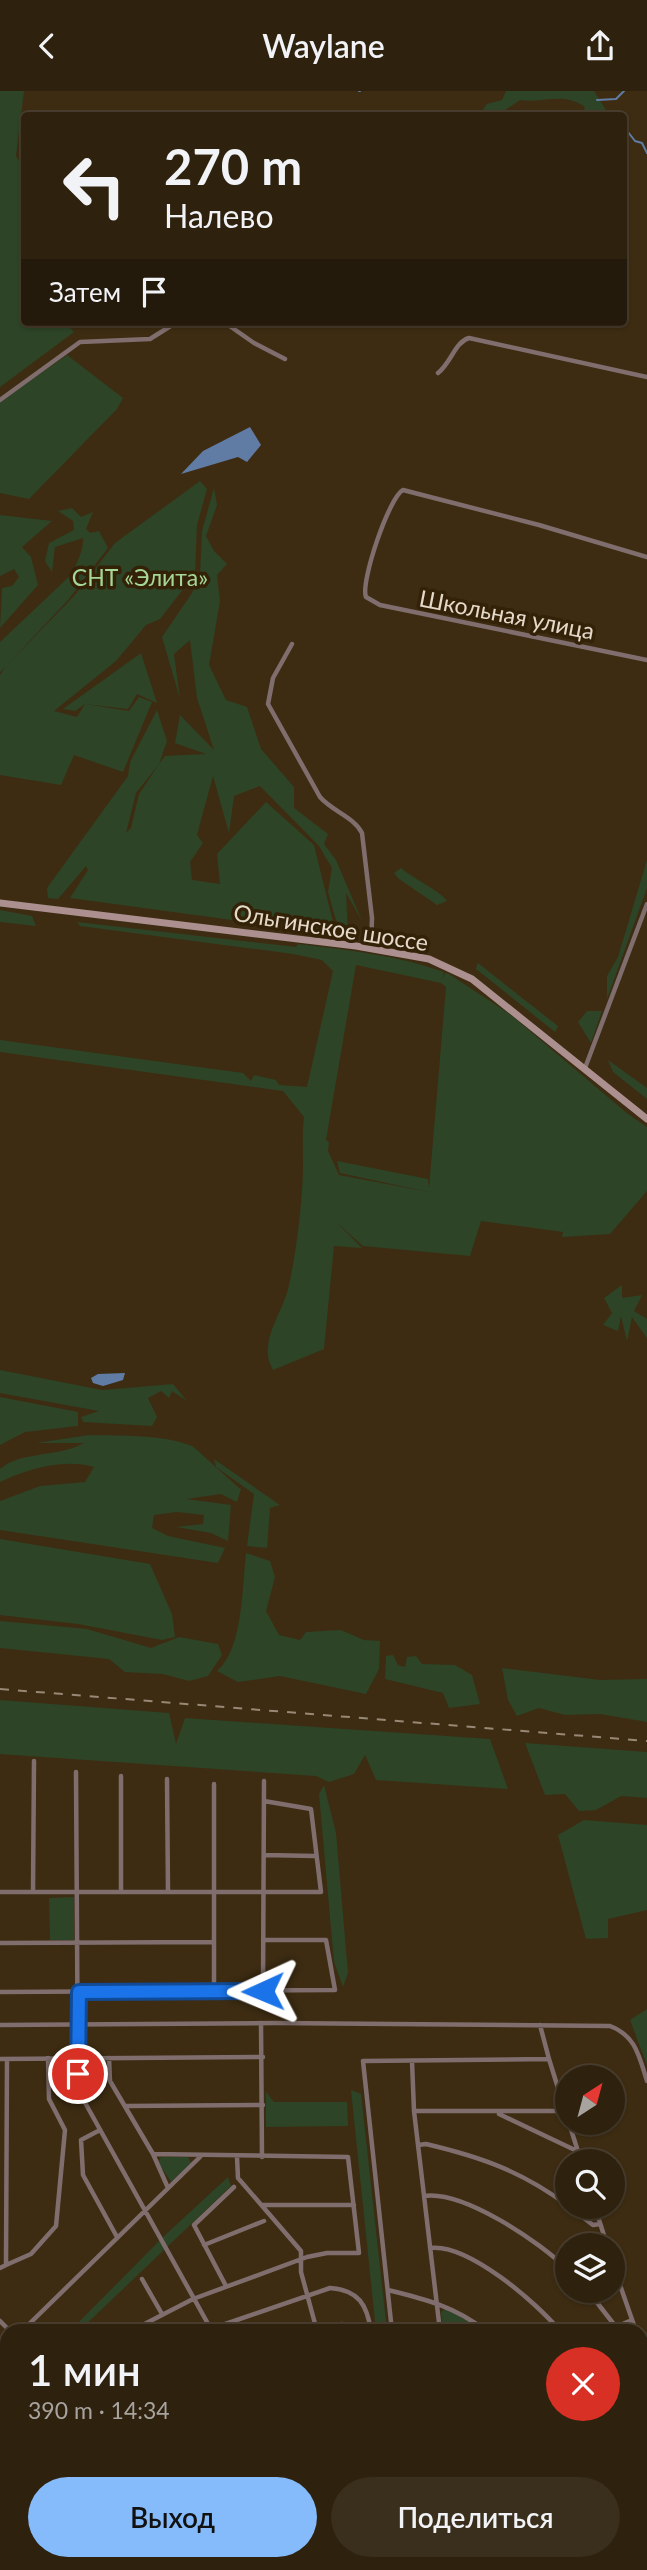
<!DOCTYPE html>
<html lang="ru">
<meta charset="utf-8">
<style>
:root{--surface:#2e210e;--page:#3a2e1c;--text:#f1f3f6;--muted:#a7a39e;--line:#493e2e;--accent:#85bbfb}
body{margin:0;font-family:Lato,sans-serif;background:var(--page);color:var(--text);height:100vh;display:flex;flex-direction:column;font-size:26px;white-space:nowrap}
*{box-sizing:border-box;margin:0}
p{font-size:23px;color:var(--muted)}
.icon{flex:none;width:38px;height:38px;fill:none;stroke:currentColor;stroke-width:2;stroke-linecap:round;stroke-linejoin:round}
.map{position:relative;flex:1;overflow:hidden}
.drawer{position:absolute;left:0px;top:2233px;width:648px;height:247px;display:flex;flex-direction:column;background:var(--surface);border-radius:21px 21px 0 0;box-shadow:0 2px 5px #0004,0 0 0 2px var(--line)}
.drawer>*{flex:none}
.banner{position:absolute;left:21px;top:21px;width:606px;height:214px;border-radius:7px;box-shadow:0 2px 5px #0004,0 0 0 2px var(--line);background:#2e210e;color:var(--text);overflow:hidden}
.needle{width:46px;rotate:36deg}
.tools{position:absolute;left:555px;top:1974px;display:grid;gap:14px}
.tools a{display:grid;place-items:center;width:70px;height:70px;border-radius:50%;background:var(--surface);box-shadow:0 2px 5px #0004,0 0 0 2px var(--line);font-size:35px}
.pin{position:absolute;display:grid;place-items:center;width:60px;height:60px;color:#fff;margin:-30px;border:4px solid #fff;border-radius:50%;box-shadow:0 2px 7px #0007}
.me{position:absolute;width:77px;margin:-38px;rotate:269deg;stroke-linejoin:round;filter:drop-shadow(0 0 5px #0008)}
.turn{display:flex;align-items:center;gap:24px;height:147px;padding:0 28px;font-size:32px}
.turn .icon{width:91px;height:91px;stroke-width:2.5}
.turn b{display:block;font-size:49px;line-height:60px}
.then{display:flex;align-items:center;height:66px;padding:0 28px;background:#0003;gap:14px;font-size:26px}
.round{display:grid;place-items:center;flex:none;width:74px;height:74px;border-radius:37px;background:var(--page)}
.overview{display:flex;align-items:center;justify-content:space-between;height:119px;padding:0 28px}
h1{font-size:42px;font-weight:600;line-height:52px}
.cta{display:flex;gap:14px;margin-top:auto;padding:14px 28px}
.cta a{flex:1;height:80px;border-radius:42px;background:var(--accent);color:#111;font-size:28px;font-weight:600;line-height:80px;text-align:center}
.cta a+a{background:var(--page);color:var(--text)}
header{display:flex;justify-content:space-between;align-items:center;height:91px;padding:0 28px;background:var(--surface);font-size:32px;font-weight:600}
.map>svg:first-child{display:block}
.green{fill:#2d4427;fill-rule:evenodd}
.water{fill:#607ca5}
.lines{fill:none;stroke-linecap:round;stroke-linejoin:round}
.stream{stroke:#607ca5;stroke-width:2}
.minor{stroke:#7f6e6d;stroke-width:4.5}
.secondary{stroke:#ab908f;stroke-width:7}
.rail{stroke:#978975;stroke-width:2;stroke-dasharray:9 9;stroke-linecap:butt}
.route-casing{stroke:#114b97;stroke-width:18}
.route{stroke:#1a73e8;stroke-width:12}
.labels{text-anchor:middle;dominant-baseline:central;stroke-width:7;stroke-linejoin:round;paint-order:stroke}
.park-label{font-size:23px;fill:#a5d797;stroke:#332207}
.street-label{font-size:23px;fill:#e5d9ca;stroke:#332207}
</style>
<header><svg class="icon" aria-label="back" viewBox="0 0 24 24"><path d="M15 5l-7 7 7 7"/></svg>Waylane<svg class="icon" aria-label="share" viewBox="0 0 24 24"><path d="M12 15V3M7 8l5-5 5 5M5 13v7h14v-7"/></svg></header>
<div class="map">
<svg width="647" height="2479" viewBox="0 0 647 2479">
<rect width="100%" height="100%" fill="#3d2c12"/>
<path class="green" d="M0,0H24L16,65L24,77V231H65L74,241L0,296Z
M506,0H594L606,19L602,24H582L585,16C563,0 540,13 520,9L498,24H483L482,20L487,13L502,9Z
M67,264L123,307L117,318L29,408L0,402V311Z
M200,390L207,398L197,434L195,483L160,528L146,534L116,570L54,620L77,626L85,613L75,620L63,618L141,562L157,612L137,603L128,618L85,613L129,620L139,606L152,611L123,681L74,664L61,694L0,684V584L5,576L0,581V551L74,481C77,468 84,460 83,447L55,456L52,481L45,470L49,452L74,439L73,430L58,420L72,417L81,426L93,421L86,438L90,442L99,440L108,457L68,509L7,574L74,505L115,452Z
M214,397L217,414L206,445L214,460L227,473L217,484L220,510L209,574L226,609L247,616L261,658L294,696V717L328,743L324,753L336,769L362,830L346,802L348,841L336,829L328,801L332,777L319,755L260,695L234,705L229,742L213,685L197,744L203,752L190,771L192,789L220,793L217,763L266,711L314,754L336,843L70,807L88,779L86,775L58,808L48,807L47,797L128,685L130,671L157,619L167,650L159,673L165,665L206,663L175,652L180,624L214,659L197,607L190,549L174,563L180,608L162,546L192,502L200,484L202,440ZM159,673L139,703L131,737L126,742L136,702Z
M0,424L52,430L22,456L31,466L38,494L0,537L2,497L12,495L19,486L14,478L0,485Z
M647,769V797L607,908V885L618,866Z
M401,777C412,787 442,801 447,810L437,814L399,788L394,782Z
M0,819L32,825L36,835L0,831Z
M77,831L296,856L298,853C348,859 396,864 444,881L442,889L445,882L449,883L511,924L628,1023L647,1036V1100L610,1143L562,1146L563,1141L481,1130L470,1165L363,1155L336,1131L362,1157L334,1155L324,1258L273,1279C257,1253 282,1223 288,1198C296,1165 303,1109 303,1074C303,1058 302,1043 304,1026L283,1000L0,961V949L243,982L251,990L254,984L276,989L279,994L307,996L333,880L322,869L293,863L80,835ZM356,874L441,892L446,896L429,1097L428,1088L337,1070L340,1082L429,1101L339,1084L328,1060L329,1051L326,1049Z
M478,872L558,935L555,941L476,878Z
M587,920H602L591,952L578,931Z
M608,969L647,997V1008L613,981Z
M622,1194V1207L642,1204L634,1220L647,1228V1247L632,1226L627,1250L621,1225L618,1240L603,1234L612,1222L604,1207Z
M0,1279L102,1299L173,1293L187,1310L172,1300L169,1307L161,1300L148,1307L157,1326L152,1335L83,1331L81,1326L99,1320L0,1302Z
M0,1306L78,1321V1335L25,1341L0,1354Z
M89,1344C121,1345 161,1343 192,1355C196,1357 231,1391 241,1398L237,1411L221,1403L186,1408L231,1414L228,1450L211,1442L176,1436L203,1433L204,1424L177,1421L154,1424L152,1437L168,1445L225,1457L218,1472L0,1439V1410L40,1395L85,1391L94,1376C64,1367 27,1378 0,1391V1378C23,1359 58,1367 84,1352H36Z
M214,1368L280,1414L270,1417L267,1457L247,1455L254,1403L216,1376Z
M0,1448L150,1473L172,1523L175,1546L162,1549L78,1533L0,1524Z
M246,1462L270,1470L275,1486L266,1520L279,1544L300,1549L306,1541L341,1539L364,1549L380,1550L379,1578L366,1603L280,1585L238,1591L217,1580C243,1558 242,1497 246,1462Z
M0,1530L87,1538L151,1557L179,1546L218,1553L222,1564L208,1585L189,1590L163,1583L125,1581L109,1568L0,1557Z
M393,1564L398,1574L405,1576L407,1566L416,1565L422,1573L455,1574L472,1584L480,1613L449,1617L443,1602L385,1588L386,1565Z
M502,1577L600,1589L647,1588V1631L600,1623L565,1624L539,1617L517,1625L508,1609Z
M0,1609L169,1622L176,1653L185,1627L490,1648L508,1698L376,1689L365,1664L354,1683L329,1691L316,1685L0,1663Z
M525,1652L647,1661V1707L621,1705L596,1719L579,1720L565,1703L545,1704Z
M324,1694L336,1742L348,1882L343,1896L334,1871L319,1703Z
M584,1729L647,1734V1819L608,1828V1847L586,1848L558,1744Z
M74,1806V1849H50L49,1807Z
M647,1918V1974L630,1929Z
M351,1999L361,2003L387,2240H376Z
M266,2001L274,2011H347L348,2035L266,2036Z
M161,2066H188L191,2072L171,2091L158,2071Z
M228,2086L231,2095L79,2240H70L163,2146Z
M446,2217L485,2240H443L441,2221Z
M647,2409V2479H640L636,2473H640L641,2411Z"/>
<path class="water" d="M250,336L261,354L247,371L238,366L181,383L203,360Z
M125,1282L123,1289L103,1295L93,1292L91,1287L98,1283Z"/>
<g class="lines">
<path class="stream" d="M359,0H360
M597,9L616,8L624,0
M623,42L628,41L635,50L642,52L647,62"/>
<path class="minor" d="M224,231L254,252L285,268
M438,282C451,272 455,251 469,247L647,286
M0,309L80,251L150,248L177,231
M647,466L539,434L403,399C389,406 360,492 366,506L380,514L647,569
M292,553L273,587L268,613L320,706C332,720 354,726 362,742L372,827L371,857
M585,977L647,813
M76,1681L78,1999L212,2240
M167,1688L168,1801
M264,1764L315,1765
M0,1801H321L311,1718L264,1710
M33,1801L34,1670
M121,1801V1685
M0,1852L214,1851
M214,1900V1693
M263,1900L264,1690
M0,1901L335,1899L326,1849H263
M261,1932L262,2066
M0,1934L275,1932L610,1935C636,1945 639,1965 647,1990
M540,1934L549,1968
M109,1967L110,1990L153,2063L168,2097
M0,1968L263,1966
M412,1970L414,2020L440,2240
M126,2015L263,2014
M414,2020H565
M499,2023L577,2060
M569,2032L581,2070
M100,2039L81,2049L83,2084L117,2146
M418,2054L426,2053C481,2066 521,2080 567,2114
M237,2066L238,2087L301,2160V2181L317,2240
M424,2105C463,2099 540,2151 567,2178
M262,2114H354
M569,2116L593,2134L600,2133
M595,2116L607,2154
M204,2154L264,2130
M430,2157C468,2152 537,2212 560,2240
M612,2171L636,2240
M6,2174L31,2163L56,2135L65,2039L49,2008L48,1967
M0,2177L6,2174L7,1968
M142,2188L162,2223
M226,2195L194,2134L234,2096
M388,2199C425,2208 456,2216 486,2240
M588,2200L616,2236
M0,2230L10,2240
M22,2240L200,2066
M131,2240L193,2208L307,2166L327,2162H359L348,2066L153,2063
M205,2240L330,2197C359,2199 367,2214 371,2240
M312,2240L342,2233
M392,2240L363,1970L549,1968L567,2026
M606,2240L632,2229
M640,2254L647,2273
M0,2262L7,2255
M640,2279L647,2276
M640,2291L647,2289
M0,2325L7,2318
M0,2366L7,2361
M0,2414L7,2409
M217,2473L225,2479
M383,2473L389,2479
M588,2473L592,2479
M629,2473L633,2479
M7,2479L13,2473
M73,2479L79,2473
M140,2479L146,2473
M196,2479L202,2473
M257,2479L264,2473
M293,2479L300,2473
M426,2479L441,2473
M549,2479L564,2473"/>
<path class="secondary" d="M0,812L356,855L429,868L472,888L647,1028"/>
<path class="rail" d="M0,1598L647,1650"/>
</g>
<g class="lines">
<defs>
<path id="route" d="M78,1983L79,1901L263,1900"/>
</defs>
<use href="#route" class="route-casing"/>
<use href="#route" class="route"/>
</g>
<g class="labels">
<g class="park-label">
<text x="140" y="486">СНТ «Элита»</text>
</g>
<g class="street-label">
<text transform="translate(507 523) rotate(11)">Школьная улица</text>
<text transform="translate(331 836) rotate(9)">Ольгинское шоссе</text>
</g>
</g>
</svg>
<div class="tools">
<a><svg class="needle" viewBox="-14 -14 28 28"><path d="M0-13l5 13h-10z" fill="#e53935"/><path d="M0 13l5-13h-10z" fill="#a7a39e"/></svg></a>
<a><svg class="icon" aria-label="search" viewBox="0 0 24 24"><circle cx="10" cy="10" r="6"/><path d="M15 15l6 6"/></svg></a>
<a><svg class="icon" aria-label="layers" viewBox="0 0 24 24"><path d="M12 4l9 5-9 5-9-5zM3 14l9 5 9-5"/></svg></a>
</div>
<div class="pin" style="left:78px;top:1983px;background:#d93025"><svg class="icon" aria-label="arrive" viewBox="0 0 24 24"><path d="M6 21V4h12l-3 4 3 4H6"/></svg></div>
<svg class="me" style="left:263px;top:1900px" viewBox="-20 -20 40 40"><path d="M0-17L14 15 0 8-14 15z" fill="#1a73e8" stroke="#fff" stroke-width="4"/></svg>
<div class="banner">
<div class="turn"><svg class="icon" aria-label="left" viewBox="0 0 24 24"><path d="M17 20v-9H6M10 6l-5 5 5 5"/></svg><div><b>270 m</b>Налево</div></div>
<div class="then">Затем<svg class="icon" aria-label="arrive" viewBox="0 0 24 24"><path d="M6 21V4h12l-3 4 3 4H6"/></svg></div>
</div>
<section class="drawer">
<div class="overview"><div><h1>1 мин</h1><p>390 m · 14:34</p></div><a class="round" style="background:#d93025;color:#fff"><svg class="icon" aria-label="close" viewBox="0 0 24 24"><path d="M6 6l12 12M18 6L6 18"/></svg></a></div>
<div class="cta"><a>Выход</a><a>Поделиться</a></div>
</section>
</div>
